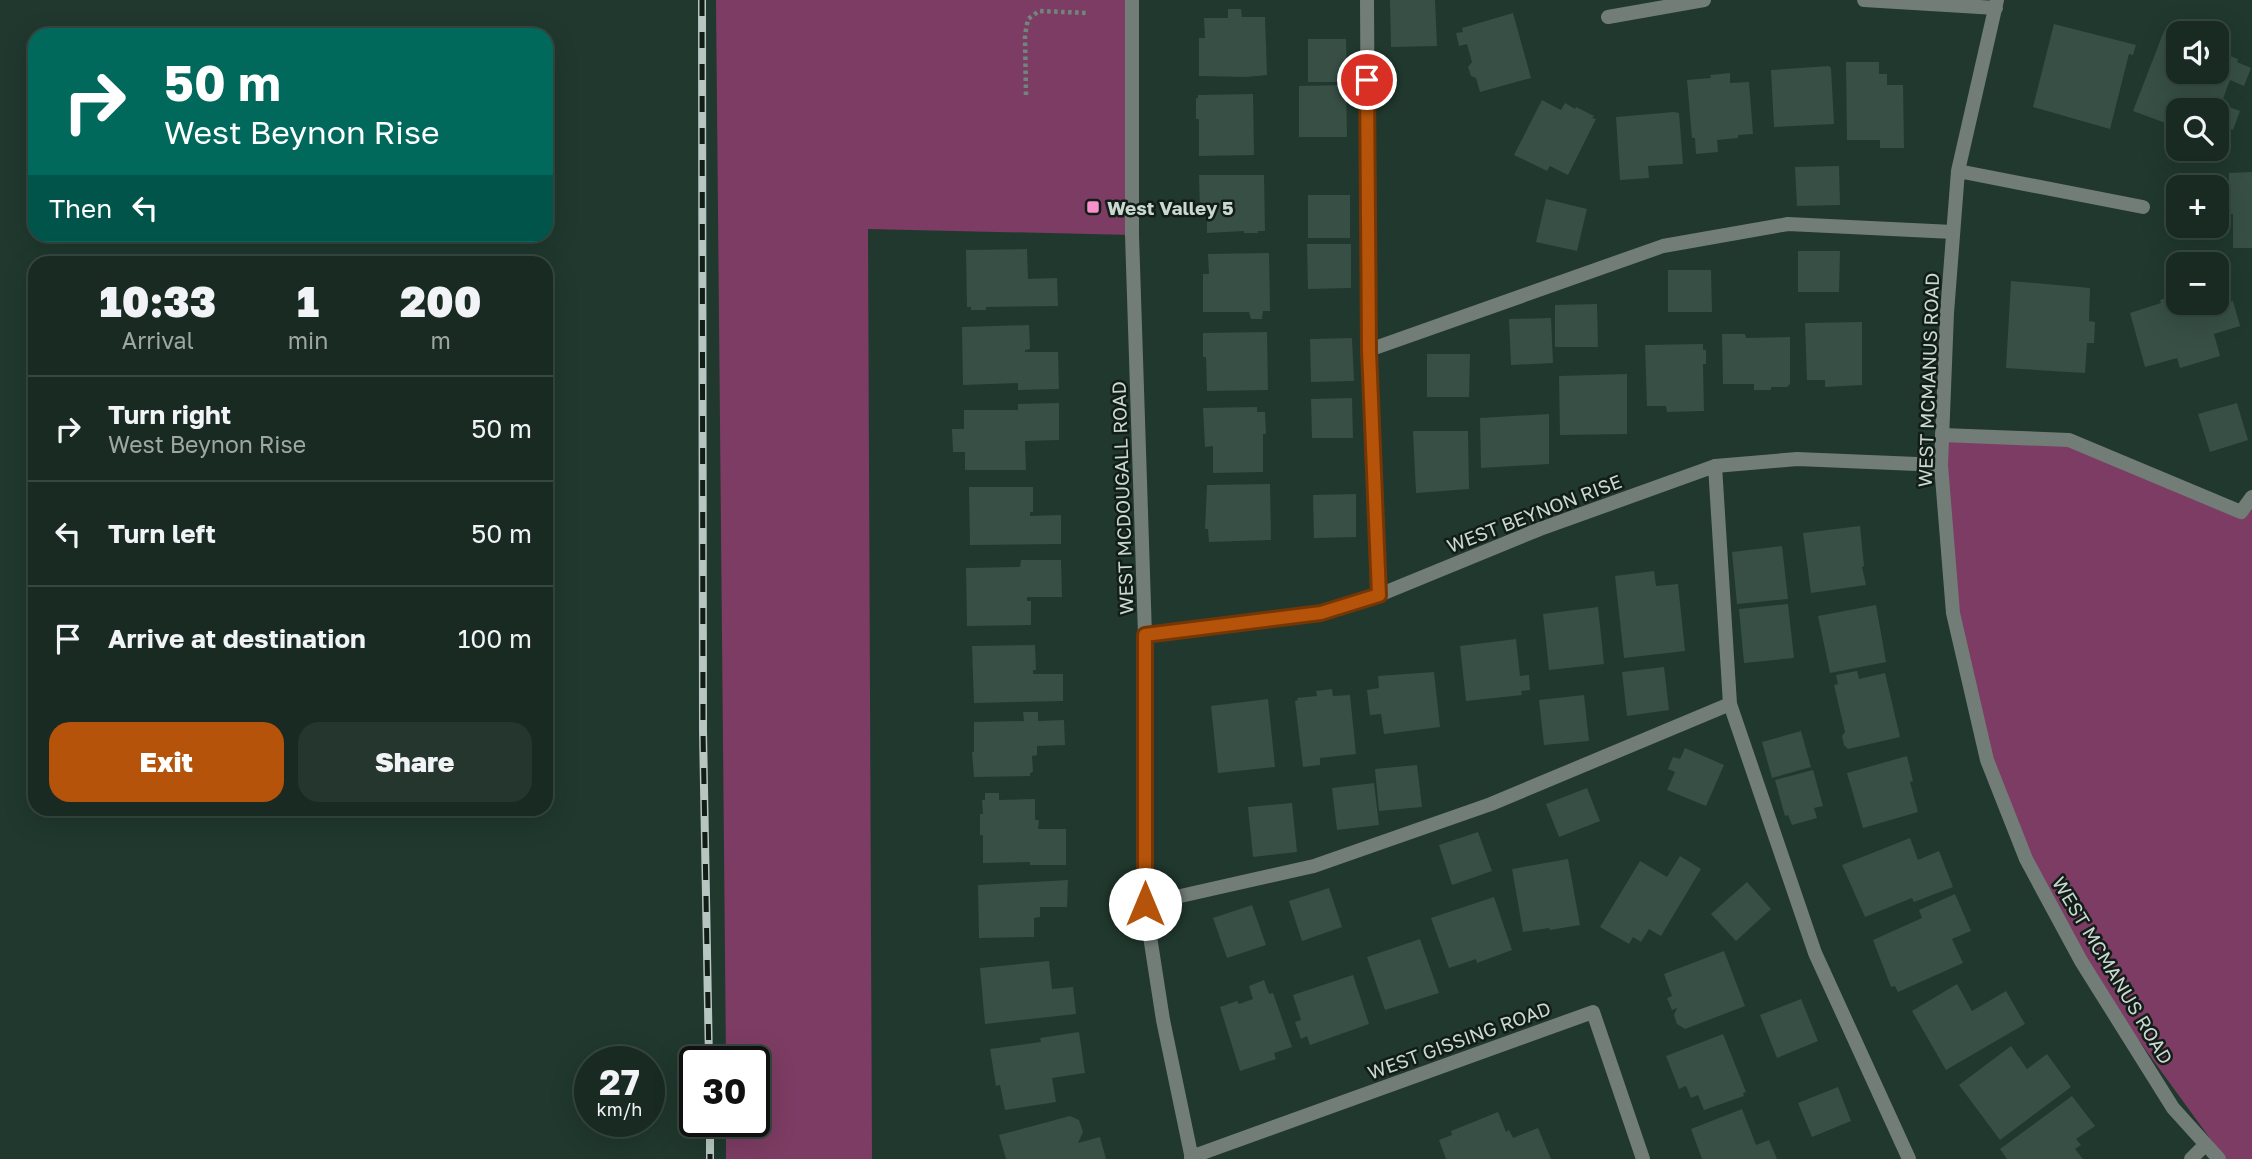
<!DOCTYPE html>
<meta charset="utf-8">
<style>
:root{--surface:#182a22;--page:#25362f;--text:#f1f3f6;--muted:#9fa7a5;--line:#364640;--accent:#b45309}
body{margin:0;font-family:"Golos Text",sans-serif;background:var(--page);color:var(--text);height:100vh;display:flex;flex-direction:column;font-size:26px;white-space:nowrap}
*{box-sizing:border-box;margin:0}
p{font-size:23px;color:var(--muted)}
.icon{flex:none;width:38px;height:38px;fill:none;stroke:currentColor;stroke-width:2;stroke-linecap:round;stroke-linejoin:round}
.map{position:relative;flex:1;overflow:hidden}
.side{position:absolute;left:28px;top:256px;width:525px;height:560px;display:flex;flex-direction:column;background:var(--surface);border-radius:21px;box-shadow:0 7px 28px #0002,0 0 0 2px var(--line)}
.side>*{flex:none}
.banner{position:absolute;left:28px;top:28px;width:525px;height:214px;border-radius:21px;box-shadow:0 7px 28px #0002,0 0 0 2px var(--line);background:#00695c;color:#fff;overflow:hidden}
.buttons{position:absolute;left:2166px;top:21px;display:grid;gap:14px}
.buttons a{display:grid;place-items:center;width:63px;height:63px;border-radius:14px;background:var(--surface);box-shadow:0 7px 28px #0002,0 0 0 2px var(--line);font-size:35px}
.speed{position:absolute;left:574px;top:1046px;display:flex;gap:14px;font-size:35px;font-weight:700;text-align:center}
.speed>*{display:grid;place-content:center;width:91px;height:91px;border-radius:50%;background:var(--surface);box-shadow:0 7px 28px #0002,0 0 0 2px var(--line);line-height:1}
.speed small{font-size:18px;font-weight:400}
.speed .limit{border:4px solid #111;border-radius:10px;background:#fff;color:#111}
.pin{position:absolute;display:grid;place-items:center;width:60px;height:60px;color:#fff;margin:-30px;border:4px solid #fff;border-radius:50%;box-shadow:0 2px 7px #0007}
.me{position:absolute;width:77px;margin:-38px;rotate:0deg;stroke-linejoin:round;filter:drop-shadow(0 0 5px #0008)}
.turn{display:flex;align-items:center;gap:24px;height:147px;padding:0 21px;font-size:32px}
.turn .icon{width:91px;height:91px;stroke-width:2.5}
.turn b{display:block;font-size:49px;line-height:60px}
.then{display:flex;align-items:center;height:66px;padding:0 21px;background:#0003;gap:14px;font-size:26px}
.eta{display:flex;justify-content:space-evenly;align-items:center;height:119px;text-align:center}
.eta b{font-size:42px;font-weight:800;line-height:49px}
.cta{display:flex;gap:14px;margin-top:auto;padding:14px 21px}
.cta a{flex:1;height:80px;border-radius:21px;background:var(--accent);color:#fff;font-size:28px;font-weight:800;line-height:80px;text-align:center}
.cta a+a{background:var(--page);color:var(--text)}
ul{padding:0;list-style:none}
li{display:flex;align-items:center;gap:21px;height:105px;padding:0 21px;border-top:2px solid var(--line)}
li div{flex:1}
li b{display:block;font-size:26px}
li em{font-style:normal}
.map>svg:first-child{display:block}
.green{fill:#7d3c63}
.building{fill:#374f45}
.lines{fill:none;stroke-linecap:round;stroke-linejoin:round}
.path{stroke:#72857d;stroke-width:4.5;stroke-dasharray:3.5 3.5;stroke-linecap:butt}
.lane{stroke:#727d78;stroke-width:14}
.street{stroke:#727d78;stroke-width:14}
.rail-casing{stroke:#b7c6c0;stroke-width:8}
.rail{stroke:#121d18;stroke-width:5;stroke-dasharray:16;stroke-linecap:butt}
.route-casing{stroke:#753606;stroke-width:18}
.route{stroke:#b45309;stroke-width:12}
.poi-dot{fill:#f890cc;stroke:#121d18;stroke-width:2.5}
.labels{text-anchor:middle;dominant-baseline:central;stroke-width:5;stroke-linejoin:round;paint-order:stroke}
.poi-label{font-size:19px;font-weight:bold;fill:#cad8d2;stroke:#121d18;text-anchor:start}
.street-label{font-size:19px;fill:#cad8d2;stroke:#121d18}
</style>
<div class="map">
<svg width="2252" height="1159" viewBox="0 0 2252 1159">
<rect width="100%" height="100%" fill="#20382e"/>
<path class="green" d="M716,0H1132V235L868,229L872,1159H726V1122H754V1062H726Z
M1942,435L2069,440L2241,512L2252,497V1159H2225L2081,961L1987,760L1953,613Z"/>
<path class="building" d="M1390,0H1435L1437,46L1391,47Z
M1228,9H1241L1242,17H1265L1267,75L1246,77L1199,76V38H1205L1204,18H1228Z
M1513,13L1531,78L1480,92L1476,78L1471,76L1468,67L1472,62L1467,44L1459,46L1456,33L1463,32L1462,28Z
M2054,24L2136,45L2133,55L2129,54L2110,129L2033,107Z
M2164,31L2179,36V72H2217V51L2238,59L2237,62L2251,68L2244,86L2230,80L2221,104L2240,111L2233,130L2217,124V110H2179V128L2133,111Z
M1308,39H1346L1347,82H1308Z
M1846,62H1879V74H1887V85H1903L1904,148H1880V140H1847Z
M1829,66L1831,68L1834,124L1774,127L1771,70Z
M1730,73V83L1749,82L1753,134L1738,135V138L1717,140L1718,152L1696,154L1695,138H1692L1687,80L1711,78L1710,75Z
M1346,85L1347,137H1299V86Z
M1253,94L1254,155L1199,156V119H1196V98H1198V95Z
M1542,100L1561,110L1565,103L1575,109L1576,107L1594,116L1592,118L1596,119L1568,175L1550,166L1547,171L1514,155Z
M1674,112L1679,113L1683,164L1648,166L1649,178L1620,180L1616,117Z
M1839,166L1840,205L1797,206L1795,167Z
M2252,172V248H2233V214H2229V173Z
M1199,175H1264L1265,231H1258V233H1244V231L1207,233V213H1200Z
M1308,195H1350V238H1308Z
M1546,199L1587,209L1577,251L1536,242Z
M1307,244H1351V288L1308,289Z
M1027,249L1028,279L1057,278L1058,306L986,307V310H971V307H967L966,250Z
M1798,251H1840L1839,292H1798Z
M1269,253L1270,311H1263L1262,319H1251L1249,312H1203V274H1209L1208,254Z
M1668,270H1711L1712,312H1668Z
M2011,281L2090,288L2089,321L2095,322L2094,343H2087L2085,373L2006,368Z
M2179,295V303H2204L2206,310L2233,301L2240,326L2214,334L2220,356L2180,368L2177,358L2145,367L2130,313L2161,303L2160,300Z
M1597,304L1598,347H1555V305Z
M1551,318L1553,363L1511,365L1509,319Z
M1862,322V385L1825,387V380H1807L1805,323Z
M1029,325L1030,349L1025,350V352H1058L1059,389L1018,390V383L963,385L962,327Z
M1267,332L1268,390L1207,391L1206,357H1203V333Z
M1722,334H1745L1746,338L1790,337V384L1787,387H1771V390H1754V384H1723Z
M1352,338L1354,381L1311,382L1310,339Z
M1703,344V350H1706V364H1703L1704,411L1667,412L1666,406H1647L1645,345Z
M1427,354H1470L1469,397H1427Z
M1627,374V434L1560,435L1559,376Z
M1352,398L1353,438H1312L1311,399Z
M1059,403V440L1025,441L1026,470H965V452H953L952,429H964V410H1018V404Z
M2237,403L2248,440L2210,452L2198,414Z
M1257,407V412H1265L1266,434H1263V472L1213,473V446L1205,447L1203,408Z
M1549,414V464L1481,468L1480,418Z
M1413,431H1468L1469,489L1416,493Z
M1270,484L1271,540L1209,542L1208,529H1205L1207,485Z
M969,487H1033V512H1030V516L1061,515V544L970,545Z
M1356,494V537L1314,538L1313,495Z
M1860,526L1864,566L1862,567L1866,585L1811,593L1803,533Z
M1782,546L1788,599L1737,604L1732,552Z
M1021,560H1061L1062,597H1027V601H1031V625L967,626L966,568L1020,567Z
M1654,571L1656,586L1678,584L1685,651L1624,658L1615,576Z
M1788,604L1794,658L1744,663L1739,609Z
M1876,605L1886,662L1830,673L1818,616Z
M1598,607L1604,664L1549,670L1543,614Z
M1516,639L1520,676L1529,675L1530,690L1521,691L1522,695L1466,701L1460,646Z
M1035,645L1036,670H1033V674H1063V701L974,703L972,646Z
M1664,667L1669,710L1627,716L1622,672Z
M1857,671L1859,679L1885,673L1900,737L1848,749L1844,745L1842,736L1845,732L1834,685L1838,684L1836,675Z
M1434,672L1440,727L1384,734L1381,714L1370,715L1367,690L1379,688L1378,676Z
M1332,689L1333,696L1350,695L1356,754L1320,758V765L1303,767L1295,701L1298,700L1297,698L1317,696L1316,691Z
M1584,695L1589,741L1544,745L1539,700Z
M1268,699L1275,767L1218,773L1211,706Z
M1023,712H1038V721L1064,720L1065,745L1037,746V755L1032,756L1033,772L1030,773V776L974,777L972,752H974V722L1024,721Z
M1801,731L1811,767L1772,778L1762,742Z
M1685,748L1724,765L1706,806L1667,790L1675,772L1668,769L1673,757L1680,759Z
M1907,756L1913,781L1910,782L1918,812L1863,828L1847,773Z
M1417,765L1422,807L1379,811L1375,769Z
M1813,770L1823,806L1814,808L1817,818L1792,825L1788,815L1785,816L1775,780Z
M1374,783L1379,825L1337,830L1332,788Z
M1587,788L1600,821L1559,837L1546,804Z
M985,793H999V800L1035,799V820H1039L1038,829H1066V865H1030V862L983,863V835H980V814H983L982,800H985Z
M1292,803L1297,852L1253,857L1248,807Z
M1478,832L1492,871L1452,885L1439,845Z
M1910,838L1918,860L1939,851L1953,887L1914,902L1912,898L1865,917L1842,865Z
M1680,856L1701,869L1661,936L1649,929L1641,942L1633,937L1629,944L1600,927L1640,861L1667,877Z
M1568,859L1580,925L1550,930L1549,928L1523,932L1512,869Z
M1068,880L1067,907H1040V917L1034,918V937L979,938L978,885Z
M1747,882L1771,909L1736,941L1711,914Z
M1329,888L1342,927L1302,941L1289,901Z
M1955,894L1971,931L1952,939L1963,963L1898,992L1895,986L1891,987L1873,940L1922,918L1919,910Z
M1494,897L1512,950L1477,963L1476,959L1449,968L1431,918Z
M1252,905L1266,945L1227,958L1213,918Z
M1420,939L1439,993L1385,1010L1367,957Z
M1724,951L1745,1006L1685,1029L1677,1024L1674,1015L1677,1008L1672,1010L1667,998L1672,996L1664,974Z
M1049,961L1052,989L1073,987L1076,1014L985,1024L980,968Z
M1353,975L1369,1024L1310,1045L1307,1036L1301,1039L1295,1022L1301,1020L1293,995Z
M1264,980L1269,994L1273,993L1292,1047L1274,1053L1276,1059L1240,1071L1220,1007L1237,1001L1239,1004L1253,999L1249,986Z
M1957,984L1972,1011L2006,991L2025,1024L1946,1070L1912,1011Z
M1801,999L1818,1041L1777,1058L1760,1015Z
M1079,1032L1085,1073L1052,1078L1056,1102L1005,1110L1000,1085L996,1086L990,1049L1041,1042L1040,1038Z
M1723,1034L1746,1092L1743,1093L1744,1096L1704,1110L1698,1095L1691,1098L1686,1086L1679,1089L1666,1056Z
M2011,1046L2027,1069L2047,1054L2071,1087L2000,1140L1959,1085Z
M1838,1087L1851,1121L1812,1137L1798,1103Z
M2072,1096L2095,1126L2076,1139L2081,1145L2075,1149L2083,1159H2007L2000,1149Z
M1742,1109L1756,1145L1769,1140L1777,1159H1702L1691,1129Z
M1498,1112L1506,1132L1509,1130L1513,1138L1538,1128L1551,1159H1446L1439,1140L1452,1135L1451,1131Z
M1070,1116L1079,1120L1083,1132L1078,1143L1100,1137L1106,1159H1006L999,1135Z"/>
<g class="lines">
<path class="path" d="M1026,95L1025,35L1028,19L1039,11L1088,13"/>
<path class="lane" d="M1367,0L1369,350L1379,595
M1369,350L1663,246L1788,224L1953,232
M1942,435L2069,440L2241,512L2252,497
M1715,466L1730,704L1815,953L1909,1159
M1145,904L1314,866L1491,804L1730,704"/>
<path class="street" d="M1132,0V235L1145,635V904L1163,1020L1192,1159
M1864,0L1996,8
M1997,0L1958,171L1947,313L1941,465L1953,613L1987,760L2026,859L2081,961L2173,1108L2219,1159
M1608,17L1704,0
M1958,171L2143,207
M1145,635L1321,613L1379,595L1540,529L1715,466L1797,459L1941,465
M1191,1157L1593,1012L1643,1159
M2191,1159L2205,1145"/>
<defs>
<path id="rail" d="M702,0L703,731L709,1062
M710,1122V1159"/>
</defs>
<use href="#rail" class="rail-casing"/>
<use href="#rail" class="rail"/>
</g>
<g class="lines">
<defs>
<path id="route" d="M1145,904V635L1321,613L1379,595L1369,350L1367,80"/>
</defs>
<use href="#route" class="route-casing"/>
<use href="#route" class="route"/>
</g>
<rect class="poi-dot" x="1086" y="200" width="14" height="14" rx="3.5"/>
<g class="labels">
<g class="poi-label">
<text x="1107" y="207">West Valley 5</text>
</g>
<g class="street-label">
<text transform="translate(1928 380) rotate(-88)">WEST MCMANUS ROAD</text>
<text transform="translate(1122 498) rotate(-92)">WEST MCDOUGALL ROAD</text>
<text transform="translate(1534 513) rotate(-21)">WEST BEYNON RISE</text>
<text transform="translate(2113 970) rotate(59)">WEST MCMANUS ROAD</text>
<text transform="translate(1459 1040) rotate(-20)">WEST GISSING ROAD</text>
</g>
</g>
</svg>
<div class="buttons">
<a><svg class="icon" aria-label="sound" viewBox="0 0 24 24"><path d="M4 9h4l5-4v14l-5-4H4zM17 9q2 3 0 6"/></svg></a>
<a><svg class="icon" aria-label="search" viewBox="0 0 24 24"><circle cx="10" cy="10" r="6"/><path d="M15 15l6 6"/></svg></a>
<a>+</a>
<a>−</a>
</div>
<div class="speed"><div>27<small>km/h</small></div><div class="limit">30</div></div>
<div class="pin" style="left:1367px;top:80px;background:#d93025"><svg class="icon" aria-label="arrive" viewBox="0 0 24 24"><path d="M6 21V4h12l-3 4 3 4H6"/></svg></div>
<svg class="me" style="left:1145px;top:904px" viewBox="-20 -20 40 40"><circle r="19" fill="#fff"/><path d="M0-13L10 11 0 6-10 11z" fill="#b45309"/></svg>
<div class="banner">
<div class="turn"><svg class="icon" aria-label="right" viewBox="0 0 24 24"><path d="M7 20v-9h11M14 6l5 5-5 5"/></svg><div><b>50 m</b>West Beynon Rise</div></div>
<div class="then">Then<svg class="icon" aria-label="left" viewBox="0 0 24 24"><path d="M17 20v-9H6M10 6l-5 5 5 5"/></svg></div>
</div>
<section class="side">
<div class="eta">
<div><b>10:33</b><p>Arrival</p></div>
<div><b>1</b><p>min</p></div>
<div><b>200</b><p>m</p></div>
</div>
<ul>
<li><svg class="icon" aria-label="right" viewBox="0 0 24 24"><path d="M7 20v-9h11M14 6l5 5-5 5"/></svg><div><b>Turn right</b><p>West Beynon Rise</p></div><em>50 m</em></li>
<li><svg class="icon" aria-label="left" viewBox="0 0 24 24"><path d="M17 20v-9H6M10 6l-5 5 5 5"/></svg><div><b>Turn left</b></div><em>50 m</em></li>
<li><svg class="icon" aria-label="arrive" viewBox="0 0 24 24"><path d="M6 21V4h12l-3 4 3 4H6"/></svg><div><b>Arrive at destination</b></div><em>100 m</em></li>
</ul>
<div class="cta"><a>Exit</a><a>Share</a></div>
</section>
</div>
